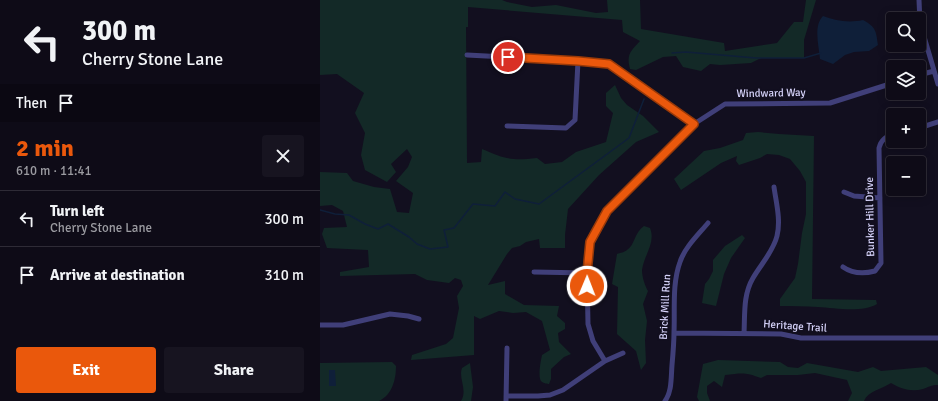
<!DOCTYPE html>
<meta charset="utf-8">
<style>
:root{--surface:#0e0b17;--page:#171420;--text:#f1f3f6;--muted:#9b9ba1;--line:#2e2b36;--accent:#ea580c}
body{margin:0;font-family:Signika,sans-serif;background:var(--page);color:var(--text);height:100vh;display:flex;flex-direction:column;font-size:15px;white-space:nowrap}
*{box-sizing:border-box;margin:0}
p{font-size:13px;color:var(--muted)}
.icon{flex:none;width:22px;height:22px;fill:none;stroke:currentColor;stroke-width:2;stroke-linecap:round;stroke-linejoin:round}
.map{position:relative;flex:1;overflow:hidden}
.drawer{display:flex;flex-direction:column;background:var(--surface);width:320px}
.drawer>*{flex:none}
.banner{background:#0e0b17;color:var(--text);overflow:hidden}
.fabs{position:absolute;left:566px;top:12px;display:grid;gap:8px}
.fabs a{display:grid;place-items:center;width:40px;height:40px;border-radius:4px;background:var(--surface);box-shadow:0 2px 10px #0003,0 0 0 1px var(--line);font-size:20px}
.pin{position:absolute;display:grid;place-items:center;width:34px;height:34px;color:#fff;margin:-17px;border:2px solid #fff;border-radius:50%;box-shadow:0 1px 4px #0007}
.me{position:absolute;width:44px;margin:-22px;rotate:1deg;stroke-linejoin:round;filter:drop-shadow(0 0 3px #0008)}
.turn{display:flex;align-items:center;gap:14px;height:84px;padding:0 16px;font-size:18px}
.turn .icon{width:52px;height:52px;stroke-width:2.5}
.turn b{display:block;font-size:28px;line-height:34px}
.then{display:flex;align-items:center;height:38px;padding:0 16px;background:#0003;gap:8px;font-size:15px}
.round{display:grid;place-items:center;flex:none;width:42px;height:42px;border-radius:4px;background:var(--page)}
.summary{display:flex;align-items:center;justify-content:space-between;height:68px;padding:0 16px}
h1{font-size:24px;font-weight:800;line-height:30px;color:var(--accent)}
.primary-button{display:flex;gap:8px;margin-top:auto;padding:8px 16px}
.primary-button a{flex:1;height:46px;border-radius:4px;background:var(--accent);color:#fff;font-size:16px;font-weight:800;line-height:46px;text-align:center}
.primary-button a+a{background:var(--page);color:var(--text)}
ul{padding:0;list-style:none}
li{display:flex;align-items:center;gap:12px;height:56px;padding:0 16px;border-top:1px solid var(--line)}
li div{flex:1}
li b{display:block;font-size:15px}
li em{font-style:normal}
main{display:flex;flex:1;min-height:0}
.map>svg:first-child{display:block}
.green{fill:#132927}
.water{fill:#0f1f39}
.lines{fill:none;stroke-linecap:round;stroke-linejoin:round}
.stream{stroke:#0f1f39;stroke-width:1.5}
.minor{stroke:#403f79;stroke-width:5}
.route-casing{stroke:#983908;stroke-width:10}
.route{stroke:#ea580c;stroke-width:7}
.labels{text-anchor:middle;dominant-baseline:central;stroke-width:4;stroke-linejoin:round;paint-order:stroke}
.street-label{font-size:11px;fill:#d6d3fa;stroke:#120f1f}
</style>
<main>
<section class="drawer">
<div class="banner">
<div class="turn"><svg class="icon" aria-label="left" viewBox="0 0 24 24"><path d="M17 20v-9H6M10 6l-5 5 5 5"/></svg><div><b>300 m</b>Cherry Stone Lane</div></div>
<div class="then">Then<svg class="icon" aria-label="arrive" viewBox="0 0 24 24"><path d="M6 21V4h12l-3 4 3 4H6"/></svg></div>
</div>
<div class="summary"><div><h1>2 min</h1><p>610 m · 11:41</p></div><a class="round"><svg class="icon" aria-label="close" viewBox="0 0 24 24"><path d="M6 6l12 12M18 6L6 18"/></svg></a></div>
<ul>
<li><svg class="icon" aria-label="left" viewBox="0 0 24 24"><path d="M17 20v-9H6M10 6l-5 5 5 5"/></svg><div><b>Turn left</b><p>Cherry Stone Lane</p></div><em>300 m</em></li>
<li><svg class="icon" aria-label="arrive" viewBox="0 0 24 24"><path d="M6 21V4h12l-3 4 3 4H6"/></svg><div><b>Arrive at destination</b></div><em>310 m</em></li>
</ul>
<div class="primary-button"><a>Exit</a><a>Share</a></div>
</section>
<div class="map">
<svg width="618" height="401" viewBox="0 0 618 401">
<rect width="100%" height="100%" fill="#120f1f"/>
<path class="green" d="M0,0H182L187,2L212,7L236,5L276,13L288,12L287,0H320L321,29L404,43L405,51L457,43L474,22H483L486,0H496L484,40V58H441L431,63L400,65L390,64L381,71L363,67L356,56L343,57L316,70L310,69C306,54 311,51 320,41L303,32L302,20L148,7V27H146L147,163L161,162L162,149C185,159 192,161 217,158L225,164L242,162L256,152L286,142L293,113L286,106V93L295,85L301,98L307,105L323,116L339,132L316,142L279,175L248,209L245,235V248H220L219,239L206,242L200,246L192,248L187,254L168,285L185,281V294L204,305L239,306L237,316L245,323V329L238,333L239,342L251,354L244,357L231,369V379L229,384C228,384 223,383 222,382C217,379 221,360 222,355L230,350L222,321L206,312L193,313L179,311L160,319L154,316V355L91,360L92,355L126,344L133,338L139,308L137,296L143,286L141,280L135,278L129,283L107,280L95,274L20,276V272L49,267L48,250L7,248L2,234L4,228L27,227L23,211L12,205L0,206V172L27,173L33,181L54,187L70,189L77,212L89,213L93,193L76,181L88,167L92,157L87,149L71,164L76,172L67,182L45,170L41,155L45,133L35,113L44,93L17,74L0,75Z
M438,132L459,134L494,136L492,299L556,300L557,304C542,313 515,308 498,307C485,306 473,306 460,306V299L475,278L478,264L482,233L486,214V182L480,171L470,159L459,155L447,154L440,158L419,165L416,161L417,156L401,163L361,190L354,179L384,151L400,148L423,140L426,133Z
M324,226L330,228C336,243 324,255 322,270C322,277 325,286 328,291L323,304L327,321L325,340L326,363L321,370L316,351L297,334L298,287L292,284L297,254C300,253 305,252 307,250C315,245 314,233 324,226Z
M422,235L425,238L411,258L404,274L396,306L382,303L385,284L389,279L393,271V260L405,246Z
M398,360L460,362L468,367L478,368L487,363L538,372L553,367L561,371L606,367L618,375V385C611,385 609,387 603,389C591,392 581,389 571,383C562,389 548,391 544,401H528L532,393L527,380L495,373L478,375H447L441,378C425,372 422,373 405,375L402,387L394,381L387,386V393L390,401H379L377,397L383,364Z
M72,362L76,366C76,380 72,395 59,401H0V363Z
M150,363L153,387L151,401H141C148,390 138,378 142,368Z"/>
<path class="water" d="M503,16C516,21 529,23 543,20C556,27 556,31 558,45L549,51L534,52L525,55L513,64L500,59C499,46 493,26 503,16Z
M9,370H15L16,386H9Z"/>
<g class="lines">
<path class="stream" d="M352,53L366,52L436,58H484L501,53
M0,210L15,214L29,215L45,224L58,229L68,224L89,237L97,244L110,249L128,247L124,230L134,228L153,204L175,206L185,192L195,199L219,204L309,138L324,99"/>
<path class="minor" d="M599,0L600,23L618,84
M147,55L258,61L289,64L374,124
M599,75L614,71
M187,126L246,128L255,120L258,61
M599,128L618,122
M524,192L534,196L560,198
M523,267C533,274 544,274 555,271L561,263L559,148C561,140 565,137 573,135
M214,272L267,273
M0,325H23L70,314L88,316L99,319
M354,333L461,334L481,338H618
M424,333C425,314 423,295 433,278C441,264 453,252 457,236C461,220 456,202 454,187
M285,361L273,341L268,324L267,273L270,242L287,211L374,124L405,104L510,103L573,83
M186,396H218L230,395L243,390L285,361L303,353
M186,401L187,348
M345,401C352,392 351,377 352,365C353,354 354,343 354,332C355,309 352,284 360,262C365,247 378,235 388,223"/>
</g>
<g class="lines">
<defs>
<path id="route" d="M188,57L258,61L289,64L374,124L287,211L270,242L267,273V286"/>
</defs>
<use href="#route" class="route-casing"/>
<use href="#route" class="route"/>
</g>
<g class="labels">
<g class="street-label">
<text transform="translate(451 93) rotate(-1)">Windward Way</text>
<text transform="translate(550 217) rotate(-91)">Bunker Hill Drive</text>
<text transform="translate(345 307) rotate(-87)">Brick Mill Run</text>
<text transform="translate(475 326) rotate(4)">Heritage Trail</text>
</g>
</g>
</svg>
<div class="fabs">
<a><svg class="icon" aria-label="search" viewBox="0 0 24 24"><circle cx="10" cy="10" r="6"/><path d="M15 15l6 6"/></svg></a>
<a><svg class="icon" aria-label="layers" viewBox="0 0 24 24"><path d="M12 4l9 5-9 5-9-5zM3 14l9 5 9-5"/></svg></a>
<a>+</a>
<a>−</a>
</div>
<div class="pin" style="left:188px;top:57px;background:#d93025"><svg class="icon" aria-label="arrive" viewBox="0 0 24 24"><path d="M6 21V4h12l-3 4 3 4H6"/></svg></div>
<svg class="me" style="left:267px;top:286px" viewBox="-20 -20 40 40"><circle r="17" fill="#ea580c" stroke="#fff" stroke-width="3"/><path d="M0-11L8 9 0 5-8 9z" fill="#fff"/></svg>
</div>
</main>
